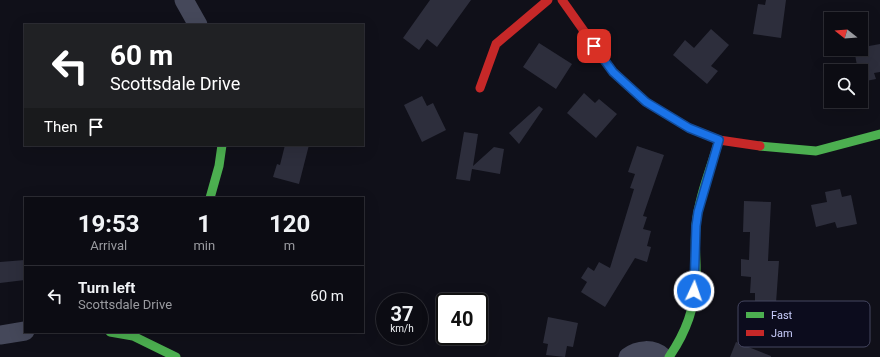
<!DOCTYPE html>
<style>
:root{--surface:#0c0c13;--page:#15151c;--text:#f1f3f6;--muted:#9a9ba0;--line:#2c2c33}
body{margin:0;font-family:Roboto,sans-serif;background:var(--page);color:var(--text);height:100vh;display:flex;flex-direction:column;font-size:15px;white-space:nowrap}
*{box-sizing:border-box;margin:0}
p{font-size:13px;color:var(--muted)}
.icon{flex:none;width:22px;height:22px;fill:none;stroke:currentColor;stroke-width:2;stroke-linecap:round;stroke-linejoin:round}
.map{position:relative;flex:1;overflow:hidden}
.drawer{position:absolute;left:24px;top:197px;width:340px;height:136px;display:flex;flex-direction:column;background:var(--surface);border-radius:0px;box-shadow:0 4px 16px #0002,0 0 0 1px var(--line)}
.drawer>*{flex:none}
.guide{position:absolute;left:24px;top:24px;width:340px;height:122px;border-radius:0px;box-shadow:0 4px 16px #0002,0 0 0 1px var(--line);background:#202124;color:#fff;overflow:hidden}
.needle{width:26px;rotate:287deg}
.tools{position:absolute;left:824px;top:12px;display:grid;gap:8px}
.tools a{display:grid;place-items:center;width:44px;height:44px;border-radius:0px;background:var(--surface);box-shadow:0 4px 16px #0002,0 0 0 1px var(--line);font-size:20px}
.speed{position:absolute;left:376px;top:293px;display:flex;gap:8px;font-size:20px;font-weight:700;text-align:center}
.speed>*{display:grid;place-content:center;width:52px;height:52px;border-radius:50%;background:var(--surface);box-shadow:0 4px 16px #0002,0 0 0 1px var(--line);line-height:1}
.speed small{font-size:10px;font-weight:400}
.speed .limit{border:2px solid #111;border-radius:6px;background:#fff;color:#111}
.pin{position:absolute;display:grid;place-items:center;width:34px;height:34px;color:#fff;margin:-17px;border-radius:8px;box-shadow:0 2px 6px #0006}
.me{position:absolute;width:44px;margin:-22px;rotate:3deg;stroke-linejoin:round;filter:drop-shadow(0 0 3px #0008)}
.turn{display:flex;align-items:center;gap:14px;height:84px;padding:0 20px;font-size:18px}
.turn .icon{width:52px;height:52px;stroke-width:2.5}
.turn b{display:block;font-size:28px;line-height:34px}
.then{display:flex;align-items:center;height:38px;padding:0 20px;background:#0003;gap:8px;font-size:15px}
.eta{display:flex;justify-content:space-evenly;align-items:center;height:68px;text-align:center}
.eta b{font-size:24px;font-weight:700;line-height:28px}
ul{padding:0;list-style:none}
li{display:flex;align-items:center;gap:12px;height:60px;padding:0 20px;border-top:1px solid var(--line)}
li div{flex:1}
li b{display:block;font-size:15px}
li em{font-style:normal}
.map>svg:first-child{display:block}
.building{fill:#2d2e3c}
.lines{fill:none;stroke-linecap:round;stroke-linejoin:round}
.street{stroke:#45485a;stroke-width:19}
.fast{stroke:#4caf50;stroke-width:9}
.jam{stroke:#c62828;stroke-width:9}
.route-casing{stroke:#114b97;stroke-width:10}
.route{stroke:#1a73e8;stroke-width:7}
.key{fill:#0c0c1d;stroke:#454660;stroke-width:1}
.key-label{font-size:11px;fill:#cacefd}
</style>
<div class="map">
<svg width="880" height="357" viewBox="0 0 880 357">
<rect width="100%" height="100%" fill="#101019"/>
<path class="building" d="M430,0H471L437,47L427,39L419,50L403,38Z
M766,0H786L781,38L753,34L758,4L765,5Z
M711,29L729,45L711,66L718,71L707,84L673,55L685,40L694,48Z
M867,39L869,46L880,44V72L874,73L876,79L861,82V71H858L854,49H861V40Z
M539,43L572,64L556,89L523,67Z
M584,93L595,103L599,99L617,114L596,138L567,113Z
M422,96L427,106L433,103L446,130L422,142L404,105Z
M539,106L543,109L519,144L509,133Z
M464,132L478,134L473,166L494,147L504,149L500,174L472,169L470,181L456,179Z
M285,145H309L299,184L273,177L277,164L280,165Z
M637,146L664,155L643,216L647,217L643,229L651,231L647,246L651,247L647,262L635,258L605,307L581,292L587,282L581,278L588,267L594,271L599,262L610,268L634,189L630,188L635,174L628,172Z
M840,189L842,197L851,195L857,224L837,228L835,222L816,227L811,205L827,202L825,192Z
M744,201L771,202L768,261H779L776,303L755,301V293H750L751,277L741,276V259L749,260L750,232H743Z
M25,260V280L0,283V262Z
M548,317L578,323L573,347L567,346L565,357L546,355L548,344L543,343Z
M736,342L771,356V357H730Z"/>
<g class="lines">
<path class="street" d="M184,0L198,25
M0,335L25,331
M628,357C638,349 653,348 663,357"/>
<path class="fast" d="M760,146L816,151L880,134
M210,198L219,166L222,145
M110,332L133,336L176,357
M669,357C685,334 695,308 696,280C697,262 694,244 696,225C699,196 711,168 719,140"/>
<path class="jam" d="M562,0L613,72L646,102L689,128L719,140L760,146
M480,88L496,44L548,0"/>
</g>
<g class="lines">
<defs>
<path id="route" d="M594,46L613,72L646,102L689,128L719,140L698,212L696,226L694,291"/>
</defs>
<use href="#route" class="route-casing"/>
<use href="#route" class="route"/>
</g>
<rect x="738" y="301" width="132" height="46" rx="6" class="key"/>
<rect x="746" y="312" width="18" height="6" fill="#4caf50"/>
<rect x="746" y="330" width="18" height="6" fill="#c62828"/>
<g class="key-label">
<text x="771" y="319">Fast</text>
<text x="771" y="337">Jam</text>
</g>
</svg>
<div class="tools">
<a><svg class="needle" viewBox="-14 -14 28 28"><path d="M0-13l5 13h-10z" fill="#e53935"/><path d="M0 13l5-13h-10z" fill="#9a9ba0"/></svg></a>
<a><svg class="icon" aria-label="search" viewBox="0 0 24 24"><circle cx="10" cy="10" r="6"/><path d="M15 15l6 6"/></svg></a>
</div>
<div class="speed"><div>37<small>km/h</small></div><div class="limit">40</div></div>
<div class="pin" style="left:594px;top:46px;background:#d93025"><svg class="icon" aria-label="arrive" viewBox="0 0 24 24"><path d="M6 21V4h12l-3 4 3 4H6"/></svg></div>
<svg class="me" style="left:694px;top:291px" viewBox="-20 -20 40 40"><circle r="17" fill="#1a73e8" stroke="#fff" stroke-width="3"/><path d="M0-11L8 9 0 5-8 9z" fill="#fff"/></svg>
<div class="guide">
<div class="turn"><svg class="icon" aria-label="left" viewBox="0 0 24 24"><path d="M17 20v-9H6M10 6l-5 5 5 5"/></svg><div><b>60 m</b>Scottsdale Drive</div></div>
<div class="then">Then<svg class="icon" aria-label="arrive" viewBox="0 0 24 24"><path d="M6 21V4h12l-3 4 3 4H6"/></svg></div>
</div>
<section class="drawer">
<div class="eta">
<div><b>19:53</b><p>Arrival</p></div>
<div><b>1</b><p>min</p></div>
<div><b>120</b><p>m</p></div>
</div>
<ul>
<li><svg class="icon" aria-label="left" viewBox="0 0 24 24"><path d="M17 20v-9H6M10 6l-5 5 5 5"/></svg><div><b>Turn left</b><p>Scottsdale Drive</p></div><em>60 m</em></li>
</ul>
</section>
</div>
